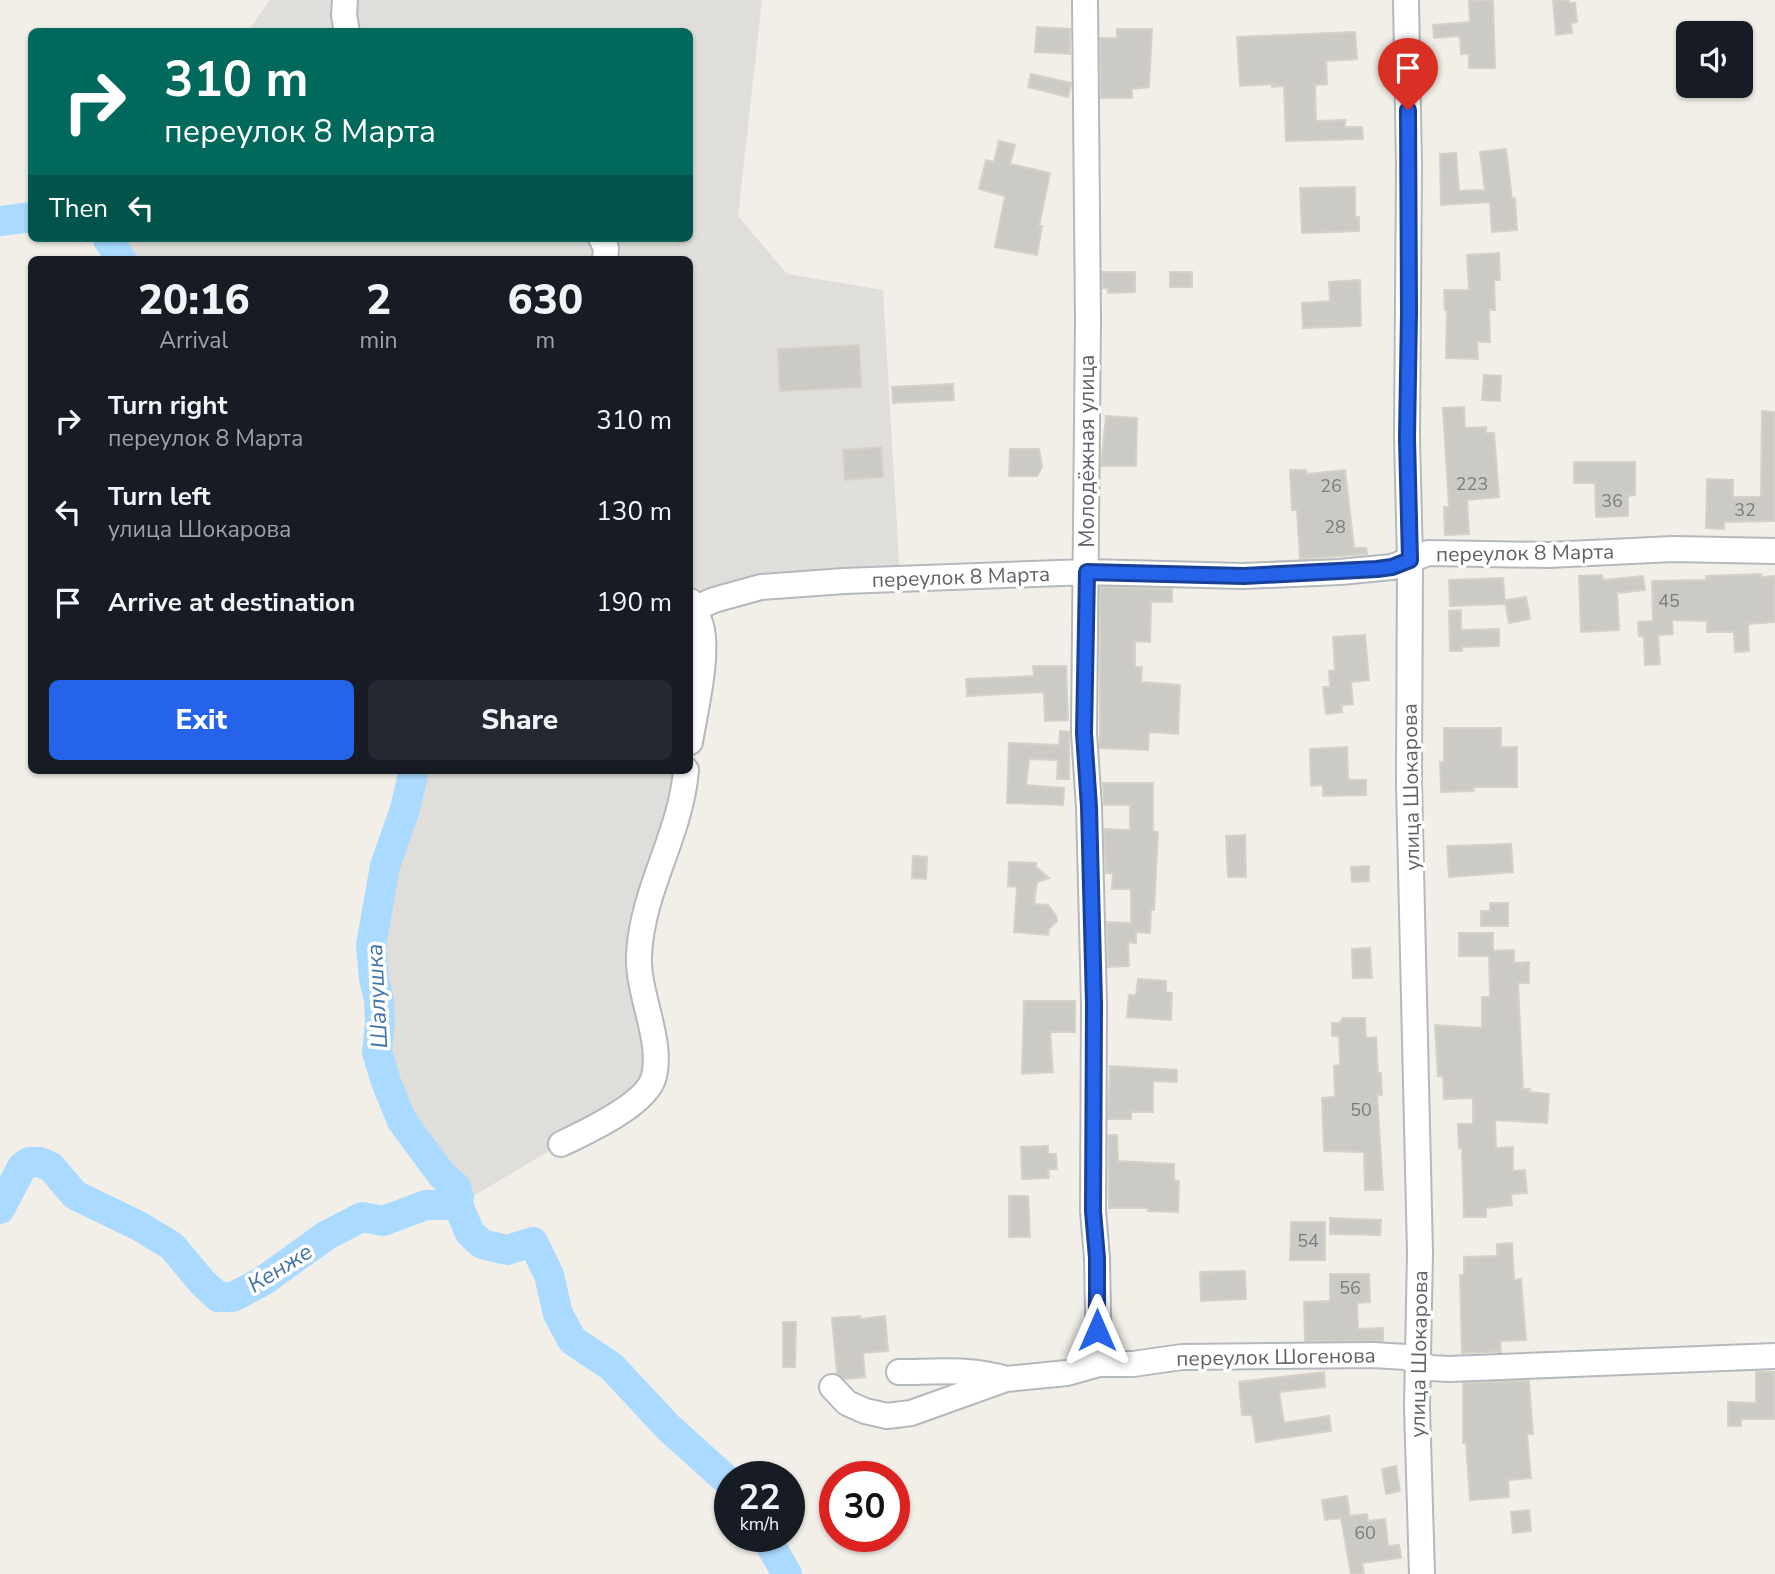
<!DOCTYPE html>
<meta charset="utf-8">
<style>
:root{--surface:#171b24;--page:#242831;--text:#f1f3f6;--muted:#9ea1a6;--accent:#2563eb}
body{margin:0;font-family:"Nunito Sans",sans-serif;background:var(--page);color:var(--text);height:100vh;display:flex;flex-direction:column;font-size:26px;white-space:nowrap}
*{box-sizing:border-box;margin:0}
p{font-size:23px;color:var(--muted)}
.icon{flex:none;width:38px;height:38px;fill:none;stroke:currentColor;stroke-width:2;stroke-linecap:round;stroke-linejoin:round}
.map{position:relative;flex:1;overflow:hidden}
.drawer{position:absolute;left:28px;top:256px;width:665px;height:518px;display:flex;flex-direction:column;background:var(--surface);border-radius:10px;box-shadow:0 2px 5px #0004}
.drawer>*{flex:none}
.banner{position:absolute;left:28px;top:28px;width:665px;height:214px;border-radius:10px;box-shadow:0 2px 5px #0004;background:#00695c;color:#fff;overflow:hidden}
.controls{position:absolute;left:1676px;top:21px;display:grid;gap:14px}
.controls a{display:grid;place-items:center;width:77px;height:77px;border-radius:10px;background:var(--surface);box-shadow:0 2px 5px #0004;font-size:35px}
.speed{position:absolute;left:714px;top:1461px;display:flex;gap:14px;font-size:35px;font-weight:700;text-align:center}
.speed>*{display:grid;place-content:center;width:91px;height:91px;border-radius:50%;background:var(--surface);box-shadow:0 2px 5px #0004;line-height:1}
.speed small{font-size:18px;font-weight:400}
.speed .limit{border:10px solid #d22;background:#fff;color:#111}
.pin{position:absolute;display:grid;place-items:center;width:60px;height:60px;color:#fff;margin:-72px -30px;border-radius:50% 50% 50% 0;rotate:-45deg;box-shadow:0 0 7px #0007}
.pin .icon{rotate:45deg}
.me{position:absolute;width:77px;margin:-38px;rotate:0deg;stroke-linejoin:round;filter:drop-shadow(0 0 5px #0008)}
.turn{display:flex;align-items:center;gap:24px;height:147px;padding:0 21px;font-size:32px}
.turn .icon{width:91px;height:91px;stroke-width:2.5}
.turn b{display:block;font-size:49px;line-height:60px}
.then{display:flex;align-items:center;height:66px;padding:0 21px;background:#0003;gap:14px;font-size:26px}
.eta{display:flex;justify-content:space-evenly;align-items:center;height:119px;text-align:center}
.eta b{font-size:42px;font-weight:800;line-height:49px}
.button{display:flex;gap:14px;margin-top:auto;padding:14px 21px}
.button a{flex:1;height:80px;border-radius:10px;background:var(--accent);color:#fff;font-size:28px;font-weight:800;line-height:80px;text-align:center}
.button a+a{background:var(--page);color:var(--text)}
ul{padding:0;list-style:none}
li{display:flex;align-items:center;gap:21px;height:91px;padding:0 21px}
li div{flex:1}
li b{display:block;font-size:26px}
li em{font-style:normal}
.map>svg:first-child{display:block}
.industrial{fill:#e0deda}
.lines{fill:none;stroke-linecap:round;stroke-linejoin:round}
.river{stroke:#aadaff;stroke-width:30}
.building{fill:#cccac5;stroke:#d6d1c6;stroke-width:2}
.minor-casing{stroke:#b5b8bc;stroke-width:28}
.minor{stroke:#fff;stroke-width:24}
.route-casing{stroke:#184099;stroke-width:18}
.route{stroke:#2563eb;stroke-width:12}
.labels{text-anchor:middle;dominant-baseline:central;stroke-width:7;stroke-linejoin:round;paint-order:stroke}
.number-label{font-size:18px;fill:#7a7d7f}
.street-label{font-size:21px;fill:#5f6368;stroke:#fff}
.water-label{font-size:23px;font-style:italic;fill:#4174aa;stroke:#fff}
</style>
<div class="map">
<svg width="1775" height="1574" viewBox="0 0 1775 1574">
<rect width="100%" height="100%" fill="#f1efe8"/>
<path class="industrial" d="M270,0H762L738,216L787,274L883,290L900,578L694,609L690,742V259H121L107,238H690V32L248,31Z
M414,770H686L640,935L654,1076L561,1144L458,1205L459,1197L456,1187L442,1175L402,1121L386,1082L377,1052L380,1023L379,1000L374,979L371,945L385,866L405,809Z"/>
<g class="lines">
<path class="river" d="M0,221L32,217
M107,238L121,259
M414,770L405,809L385,866L371,945L374,979L379,1000L380,1023L377,1052L386,1082L402,1121L442,1175L456,1187L459,1197L458,1205L470,1233L482,1244L507,1250L533,1242L549,1275L558,1314L572,1340L612,1367L668,1427L730,1483
M0,1209L22,1167L29,1162H40L51,1167L75,1195L139,1226L172,1246L202,1282L218,1297H233L263,1281L327,1235L362,1217L383,1221L426,1205H458
M765,1536L787,1574"/>
</g>
<path class="building" d="M1486,0H1493L1495,68H1469V54H1461L1460,36L1434,38L1433,25L1470,22L1469,1Z
M1553,0H1569V3H1575L1577,22L1571,23L1572,33L1556,35Z
M1037,27L1070,29V54L1035,52Z
M1117,29H1152L1149,87L1132,89V98H1101L1100,38H1117Z
M1355,32L1357,59L1326,61L1327,84L1315,85L1316,121L1345,120V127H1362L1363,139L1286,141L1284,86L1272,87V84L1240,86L1237,37Z
M1031,74L1071,83L1068,97L1028,87Z
M999,141L1015,145L1010,164L1050,173L1039,226H1042L1037,255L995,247L1005,196L979,189L986,160L994,162Z
M1506,149L1512,199L1515,198L1517,230L1492,232L1490,202L1441,205L1440,154L1456,153L1459,191L1485,190L1480,152Z
M1355,187V217H1359V231L1302,233L1300,188Z
M1499,253L1500,280H1494L1495,310H1489L1490,342H1477L1478,359L1446,358L1447,310H1445L1444,290H1469L1467,255Z
M1102,272H1135V292L1108,293L1107,288H1103Z
M1170,272H1192V287H1170Z
M1360,280L1361,326L1303,328L1302,303L1330,301L1329,282Z
M859,345L861,387L780,391L778,349Z
M1484,375L1501,376L1500,401L1482,400Z
M953,384L954,400L893,403L892,387Z
M1464,407L1465,428L1486,427V433H1494L1499,497L1467,500L1469,534L1445,535L1444,507H1449L1443,408Z
M1762,411L1775,412V521L1724,522V529L1706,528L1707,479L1733,480V497H1761Z
M1106,416L1137,418L1136,466H1101Z
M881,447L883,477L845,480L843,450Z
M1010,449H1039L1042,467L1037,476H1009Z
M1574,462H1635V495L1628,496V516L1596,517L1595,483H1574Z
M1290,470H1306L1307,474L1345,470L1354,548H1366L1367,554L1300,559L1297,510H1292Z
M1761,574L1762,577L1775,576V622L1748,624L1749,651L1735,652L1734,632H1707V621L1672,620L1673,634L1658,635L1660,664L1645,665L1644,636H1639L1638,622L1653,621L1652,581L1706,580V576Z
M1602,575L1603,580L1643,576L1645,590L1617,593L1619,630L1581,632L1579,576Z
M1503,578L1505,604L1450,606L1449,580Z
M1100,587L1172,589V602H1151L1150,642L1135,641V667H1142L1141,682L1180,685L1178,734L1149,732L1148,750L1100,748Z
M1526,597L1530,619L1509,623L1505,600Z
M1461,610V630L1499,629V646L1462,647V651H1450L1449,611Z
M1365,635L1369,680L1351,682L1353,704L1342,705V712L1326,714L1323,687H1330L1329,671L1335,670L1333,637Z
M1033,666H1066L1068,720L1045,721L1044,692L967,696L966,679L1034,676Z
M1444,728H1501V747H1517V787H1473L1474,791L1441,792L1440,762H1444Z
M1060,731L1069,732V779H1057L1058,760L1029,759L1026,785L1064,788L1063,805L1007,803L1009,743L1059,745Z
M1347,747L1348,780H1366V795L1323,796V785L1311,786L1310,749Z
M1103,783H1153V831L1158,832L1154,910H1151L1150,933L1136,932V943L1128,942L1129,966L1108,967L1107,922L1131,923V889H1112L1113,873H1106L1104,829L1130,830V805H1104Z
M1245,835L1246,877H1228L1226,836Z
M1511,844L1513,872L1449,877L1447,846Z
M913,856L927,857L926,879L912,878Z
M1009,862L1036,863V867L1049,878L1037,882L1034,904L1048,905L1056,916L1057,921L1049,929L1048,935L1014,932L1017,887L1008,886Z
M1369,866V881L1352,882L1351,867Z
M1490,903H1508V926H1481V911H1490Z
M1459,933H1493V951L1514,950V963L1529,962V983H1518L1523,1089H1530L1529,1092L1549,1094L1547,1123L1495,1120L1496,1148L1513,1147V1171L1525,1170L1527,1193L1511,1194L1512,1205L1486,1208V1217H1464L1462,1148H1459L1458,1124H1473V1098L1444,1099L1443,1076H1438L1435,1025L1482,1028V997H1490L1489,956H1459Z
M1370,948L1372,978H1353L1352,949Z
M1138,979L1166,981V992L1172,993L1171,1020L1127,1017L1129,995H1136Z
M1024,1001H1075V1032H1050L1053,1072L1022,1074Z
M1343,1018H1365L1366,1038L1376,1037L1378,1073H1381L1382,1095H1377L1383,1190H1365L1364,1152L1324,1151L1322,1098L1335,1097L1334,1066L1340,1065L1339,1036H1332V1023H1340Z
M1110,1066L1177,1070V1082L1153,1081V1112H1131V1119H1108Z
M1108,1135H1117L1118,1161L1174,1164V1180L1179,1181L1178,1212L1148,1211V1208H1109Z
M1048,1146V1154H1056L1057,1169H1048L1049,1178L1022,1179L1021,1147Z
M1009,1196H1028L1030,1237H1009Z
M1330,1218L1381,1220L1380,1235L1330,1234Z
M1291,1222H1325V1260H1290Z
M1512,1243L1514,1280L1521,1279L1526,1340L1500,1341L1501,1352L1462,1353L1460,1275H1464V1257L1497,1256V1244Z
M1245,1271L1246,1299L1201,1301L1200,1272Z
M1330,1274H1369L1370,1302L1357,1303L1358,1329L1383,1328V1341H1305L1304,1302L1330,1301Z
M860,1316V1319L885,1316L888,1351L863,1353L865,1377L845,1379L837,1373L832,1318Z
M783,1322H796L795,1367H783Z
M1324,1372L1325,1387L1279,1392L1284,1423L1329,1416L1331,1431L1256,1442L1252,1415H1242L1239,1382Z
M1756,1372H1774L1775,1419H1741V1426H1728V1402L1756,1403Z
M1529,1381L1533,1434H1527L1531,1478L1508,1480L1509,1497L1470,1500L1466,1443H1463V1383Z
M1396,1466L1400,1491L1386,1494L1382,1469Z
M1347,1496L1350,1516L1367,1514L1368,1521L1385,1519L1388,1546L1399,1545L1401,1558L1362,1563L1364,1574H1351L1341,1518L1325,1520L1322,1500Z
M1529,1510L1531,1531L1513,1533L1511,1512Z"/>
<g class="lines">
<defs>
<path id="minor" d="M345,0L344,15L347,32
M1085,0L1088,320L1084,733L1089,807L1094,1004L1093,1211L1097,1258L1099,1364
M1406,0L1409,165L1407,438L1410,560L1409,784L1420,1253L1417,1407L1422,1574
M601,238L606,248L605,259
M690,601C694,609 699,617 701,626C709,654 695,712 690,742
M694,609L714,600L761,587L844,581L1087,572L1243,576L1340,572L1392,567L1428,553L1548,555L1673,549L1775,551
M561,1144C586,1132 648,1104 654,1076C663,1040 637,993 639,955C642,890 681,834 686,770
M899,1372C934,1372 971,1368 1006,1379
M832,1387L847,1403L865,1411L887,1416L911,1413L1006,1379L1067,1373L1099,1364H1133L1182,1357L1373,1355L1406,1357L1430,1368L1449,1369L1775,1356"/>
</defs>
<use href="#minor" class="minor-casing"/>
<use href="#minor" class="minor"/>
</g>
<g class="lines">
<defs>
<path id="route" d="M1097,1330V1258L1093,1211L1094,1004L1089,807L1084,733L1087,572L1244,576L1377,569L1392,567L1410,560L1407,438L1409,312L1408,110"/>
</defs>
<use href="#route" class="route-casing"/>
<use href="#route" class="route"/>
</g>
<g class="labels">
<g class="number-label">
<text x="1472" y="484">223</text>
<text x="1331" y="486">26</text>
<text x="1612" y="501">36</text>
<text x="1745" y="510">32</text>
<text x="1335" y="527">28</text>
<text x="1669" y="601">45</text>
<text x="1361" y="1110">50</text>
<text x="1308" y="1241">54</text>
<text x="1350" y="1288">56</text>
<text x="1365" y="1533">60</text>
</g>
<g class="street-label">
<text transform="translate(1087 451) rotate(-90)">Молодёжная улица</text>
<text transform="translate(1525 553) rotate(-1)">переулок 8 Марта</text>
<text transform="translate(961 577) rotate(-2)">переулок 8 Марта</text>
<text transform="translate(1411 787) rotate(-91)">улица Шокарова</text>
<text transform="translate(1419 1354) rotate(-89)">улица Шокарова</text>
<text transform="translate(1276 1357) rotate(-1)">переулок Шогенова</text>
</g>
<g class="water-label">
<text transform="translate(377 996) rotate(-93)">Шалушка</text>
<text transform="translate(280 1268) rotate(-32)">Кенже</text>
</g>
</g>
</svg>
<div class="controls">
<a><svg class="icon" aria-label="sound" viewBox="0 0 24 24"><path d="M4 9h4l5-4v14l-5-4H4zM17 9q2 3 0 6"/></svg></a>
</div>
<div class="speed"><div>22<small>km/h</small></div><div class="limit">30</div></div>
<div class="pin" style="left:1408px;top:110px;background:#d93025"><svg class="icon" aria-label="arrive" viewBox="0 0 24 24"><path d="M6 21V4h12l-3 4 3 4H6"/></svg></div>
<svg class="me" style="left:1097px;top:1330px" viewBox="-20 -20 40 40"><path d="M0-17L14 15 0 8-14 15z" fill="#2563eb" stroke="#fff" stroke-width="4"/></svg>
<div class="banner">
<div class="turn"><svg class="icon" aria-label="right" viewBox="0 0 24 24"><path d="M7 20v-9h11M14 6l5 5-5 5"/></svg><div><b>310 m</b>переулок 8 Марта</div></div>
<div class="then">Then<svg class="icon" aria-label="left" viewBox="0 0 24 24"><path d="M17 20v-9H6M10 6l-5 5 5 5"/></svg></div>
</div>
<section class="drawer">
<div class="eta">
<div><b>20:16</b><p>Arrival</p></div>
<div><b>2</b><p>min</p></div>
<div><b>630</b><p>m</p></div>
</div>
<ul>
<li><svg class="icon" aria-label="right" viewBox="0 0 24 24"><path d="M7 20v-9h11M14 6l5 5-5 5"/></svg><div><b>Turn right</b><p>переулок 8 Марта</p></div><em>310 m</em></li>
<li><svg class="icon" aria-label="left" viewBox="0 0 24 24"><path d="M17 20v-9H6M10 6l-5 5 5 5"/></svg><div><b>Turn left</b><p>улица Шокарова</p></div><em>130 m</em></li>
<li><svg class="icon" aria-label="arrive" viewBox="0 0 24 24"><path d="M6 21V4h12l-3 4 3 4H6"/></svg><div><b>Arrive at destination</b></div><em>190 m</em></li>
</ul>
<div class="button"><a>Exit</a><a>Share</a></div>
</section>
</div>
